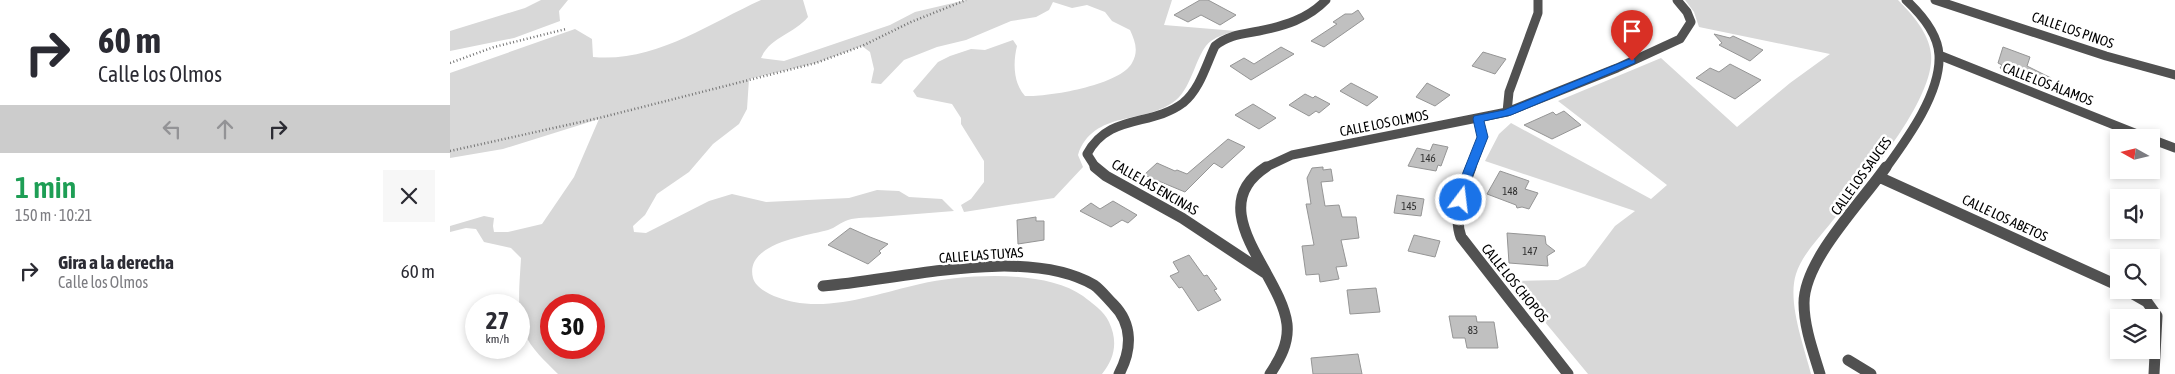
<!DOCTYPE html>
<html lang="es">
<meta charset="utf-8">
<style>
:root{--surface:#fff;--page:#f7f7f7;--text:#2b2b33;--muted:#7c7c81}
body{margin:0;font-family:"Asap Condensed",sans-serif;background:var(--page);color:var(--text);height:100vh;display:flex;flex-direction:column;font-size:19px;white-space:nowrap}
*{box-sizing:border-box;margin:0}
p{font-size:16px;color:var(--muted)}
.icon{flex:none;width:28px;height:28px;fill:none;stroke:currentColor;stroke-width:2;stroke-linecap:round;stroke-linejoin:round}
.map{position:relative;flex:1;overflow:hidden}
.sheet{display:flex;flex-direction:column;background:var(--surface);width:450px}
.sheet>*{flex:none}
.hud{background:#fff;color:var(--text);overflow:hidden}
.needle{width:32px;rotate:278deg}
.tools{position:absolute;left:1660px;top:129px;display:grid;gap:10px}
.tools a{display:grid;place-items:center;width:50px;height:50px;border-radius:0px;background:var(--surface);box-shadow:0 2px 8px #0003;font-size:25px}
.speed{position:absolute;left:15px;top:294px;display:flex;gap:10px;font-size:25px;font-weight:700;text-align:center}
.speed>*{display:grid;place-content:center;width:65px;height:65px;border-radius:50%;background:var(--surface);box-shadow:0 2px 8px #0003;line-height:1}
.speed small{font-size:12px;font-weight:400}
.speed .limit{border:8px solid #d22;background:#fff;color:#111}
.pin{position:absolute;display:grid;place-items:center;width:42px;height:42px;color:#fff;margin:-51px -21px;border-radius:50% 50% 50% 0;rotate:-45deg;box-shadow:0 0 5px #0007}
.pin .icon{rotate:45deg}
.me{position:absolute;width:55px;margin:-28px;rotate:15deg;stroke-linejoin:round;filter:drop-shadow(0 0 4px #0008)}
.turn{display:flex;align-items:center;gap:18px;height:105px;padding:0 15px;font-size:22px}
.turn .icon{width:65px;height:65px;stroke-width:2.5}
.turn b{display:block;font-size:35px;line-height:42px}
.lanes{display:flex;align-items:center;height:48px;padding:0 15px;background:#0003;justify-content:center;gap:25px;direction:ltr}
.lanes .off{opacity:.35}
.round{display:grid;place-items:center;flex:none;width:52px;height:52px;border-radius:0px;background:var(--page)}
.summary{display:flex;align-items:center;justify-content:space-between;height:85px;padding:0 15px}
h1{font-size:30px;font-weight:600;line-height:38px;color:#1e9e55}
ul{padding:0;list-style:none}
li{display:flex;align-items:center;gap:15px;height:65px;padding:0 15px}
li div{flex:1}
li b{display:block;font-size:19px}
li em{font-style:normal}
main{display:flex;flex:1;min-height:0}
.map>svg:first-child{display:block}
.green{fill:#d8d8d8;fill-rule:evenodd}
.building{fill:#c0c0c0;stroke:#959595}
.lines{fill:none;stroke-linecap:round;stroke-linejoin:round}
.path{stroke:#737373;stroke-width:2.5;stroke-dasharray:1 2.5;stroke-linecap:butt}
.minor-far1{stroke:#515151;stroke-width:9}
.minor{stroke:#515151;stroke-width:11}
.route{fill:#1a73e8;stroke:#114b97}
.labels{text-anchor:middle;dominant-baseline:central;stroke-width:5;stroke-linejoin:round;paint-order:stroke}
.number-label{font-size:11px;fill:#303030}
.street-label{font-size:14px;fill:#000;stroke:#fff}
</style>
<main>
<section class="sheet">
<div class="hud">
<div class="turn"><svg class="icon" aria-label="right" viewBox="0 0 24 24"><path d="M7 20v-9h11M14 6l5 5-5 5"/></svg><div><b>60 m</b>Calle los Olmos</div></div>
<div class="lanes"><svg class="icon off" aria-label="left" viewBox="0 0 24 24"><path d="M17 20v-9H6M10 6l-5 5 5 5"/></svg><svg class="icon off" aria-label="ahead" viewBox="0 0 24 24"><path d="M12 20V5M6 11l6-6 6 6"/></svg><svg class="icon" aria-label="right" viewBox="0 0 24 24"><path d="M7 20v-9h11M14 6l5 5-5 5"/></svg></div>
</div>
<div class="summary"><div><h1>1 min</h1><p>150 m · 10:21</p></div><a class="round"><svg class="icon" aria-label="close" viewBox="0 0 24 24"><path d="M6 6l12 12M18 6L6 18"/></svg></a></div>
<ul>
<li><svg class="icon" aria-label="right" viewBox="0 0 24 24"><path d="M7 20v-9h11M14 6l5 5-5 5"/></svg><div><b>Gira a la derecha</b><p>Calle los Olmos</p></div><em>60 m</em></li>
</ul>
</section>
<div class="map">
<svg width="1725" height="374" viewBox="0 0 1725 374">
<rect width="100%" height="100%" fill="#fff"/>
<path class="green" d="M91,0H118L109,11L110,21L64,38L0,51V31L75,8Z
M311,0H353L358,17C344,34 320,37 311,58L334,61L440,25L465,12L516,0H722L714,25L786,31C778,33 768,36 761,41C746,52 743,86 726,100C696,125 643,109 628,155L633,167L604,198L514,212L511,205L521,199L534,182V161L511,124V118L502,104L467,97L463,91L488,62L500,56L521,49L535,50L563,40L567,46C563,62 563,83 575,96C599,97 670,85 682,63C689,51 685,41 680,30L662,21L655,12L637,5L622,8L603,2L599,10L586,17L561,21L516,40L487,47L454,60L431,84L421,83L424,69L420,52L412,46L366,63L299,79L297,109L289,124L263,144L239,172L207,194L195,215L183,226L184,232L196,233L259,201L282,194L316,202L399,198L427,190L449,191L459,197L492,199L504,211C479,213 454,215 428,217C419,218 407,217 398,220C391,222 385,228 378,230C357,236 294,243 303,278C307,292 331,299 344,302C385,310 430,293 470,284C514,274 595,269 633,296C642,303 654,311 659,322C668,341 665,358 652,374H108C95,361 81,349 74,332C66,312 70,279 71,258L61,248L34,242L26,229L16,228L0,232V226L34,216L44,218L43,226L44,232H58L92,224L124,177L149,119L53,149L0,158V73L125,29L142,39L143,57C204,63 258,24 311,0ZM101,305H144V348H101Z
M1235,0H1448C1462,14 1479,33 1481,54C1486,100 1408,189 1380,224C1368,239 1352,255 1346,274C1337,302 1354,346 1361,374H1138L1061,281L1108,280L1135,266L1165,226L1185,211L1035,161L1049,134L1061,123L1201,199L1217,185L1108,101L1211,58L1287,127L1340,83L1380,54L1249,27L1244,12Z"/>
<path class="building" d="M750,0H758L786,15L770,25L751,15L738,22L724,15Z
M908,10L914,19L874,47L861,41L887,24L883,22L895,14H902Z
M1170,15L1198,21L1192,38L1164,32Z
M1264,34L1280,38L1283,36L1313,50L1300,61L1269,45L1272,43Z
M831,47L844,54L801,80L780,66L794,58L804,64Z
M1553,47L1580,57L1577,66L1601,78L1598,86L1550,68L1552,65L1548,63Z
M1033,52L1056,59L1045,74L1022,66Z
M1280,64L1311,80L1285,99L1246,78L1260,68L1269,72Z
M901,83L928,97L917,106L890,91Z
M977,83L1000,95L985,106L966,97Z
M855,94L863,98L865,96L880,104L869,113L866,111L859,116L839,105Z
M803,104L826,118L809,129L785,115Z
M1114,111L1131,125L1102,139L1074,125L1103,112L1106,115Z
M778,139L795,147L772,168L764,163L735,192L694,175L707,163L725,171L727,170L737,174Z
M983,144L998,147L991,166L988,165L986,171L958,166L967,148L980,151Z
M873,167V170L881,169L883,181L871,182L875,206L889,205L892,217H906L909,238L891,240L897,266L886,267L889,279L870,282L869,274L856,275L852,246L864,245L856,204H861L857,178L862,168Z
M1050,171L1079,181L1075,189L1088,193L1079,209L1072,207L1067,208L1066,205L1037,194Z
M947,195L974,199L971,216L944,213Z
M663,201L687,215L678,223L672,220L661,227L630,211L641,203L650,209Z
M586,217V221H594V240L568,244L567,220Z
M400,228L420,237L438,244L429,251L431,253L418,264L378,245Z
M1057,233L1095,236L1096,244L1105,251L1097,256L1098,266L1059,263Z
M964,235L990,241L985,257L958,251Z
M739,255L754,276L757,275L767,289L764,290L771,300L748,311L732,287L729,288L720,276L729,272L723,262Z
M926,288L930,312L900,314L897,290Z
M999,316H1026L1027,322H1044L1048,348H1017L1015,338H1003Z
M908,354L912,374H863L861,358Z"/>
<g class="lines">
<path class="path" d="M0,63L44,47L116,29
M0,151L149,118L366,63L412,46L461,22L516,0"/>
<path class="minor-far1" d="M1485,0L1656,56L1725,75
M1489,55L1697,138
M1057,112L1059,92L1088,13V0
M1701,139L1725,148
M646,168L637,154C659,113 701,127 733,103C750,89 756,65 765,46C778,35 793,34 809,31C834,26 858,19 876,0
M814,168L842,155L1057,112L1167,68L1230,39L1241,22L1237,12L1227,0
M1021,168L1033,137L1028,119
M1436,168C1457,139 1491,93 1489,55C1488,34 1471,14 1456,0"/>
<path class="minor" d="M645,167L656,176L732,218L815,273
M816,167C751,209 831,273 837,324C839,343 830,359 820,374
M1021,167C1013,188 1003,216 1011,237L1118,374
M1429,177L1669,286
M373,286C450,280 575,245 644,285C651,290 657,298 663,304C683,324 682,350 669,374
M1676,290L1697,302L1707,316L1704,374
M1398,360L1421,374
M1370,374C1363,351 1354,327 1354,303C1354,260 1411,203 1436,167"/>
</g>
<path class="route" d="M1182,58L1185,59V63L1061,115L1034,121L1038,137L1019,185L1015,203H1007L1005,200L1008,185L1027,137L1023,119L1024,116L1054,110Z"/>
<g class="labels">
<g class="number-label">
<text x="978" y="158">146</text>
<text x="1060" y="191">148</text>
<text x="959" y="206">145</text>
<text x="1080" y="251">147</text>
<text x="1023" y="330">83</text>
</g>
<g class="street-label">
<text transform="translate(1623 30) rotate(19)">CALLE LOS PINOS</text>
<text transform="translate(1598 84) rotate(21)">CALLE LOS ÁLAMOS</text>
<text transform="translate(934 123) rotate(-11)">CALLE LOS OLMOS</text>
<text transform="translate(1411 176) rotate(-54)">CALLE LOS SAUCES</text>
<text transform="translate(705 187) rotate(30)">CALLE LAS ENCINAS</text>
<text transform="translate(1555 218) rotate(25)">CALLE LOS ABETOS</text>
<text transform="translate(531 255) rotate(-4)">CALLE LAS TUYAS</text>
<text transform="translate(1065 283) rotate(51)">CALLE LOS CHOPOS</text>
</g>
</g>
</svg>
<div class="tools">
<a><svg class="needle" viewBox="-14 -14 28 28"><path d="M0-13l5 13h-10z" fill="#e53935"/><path d="M0 13l5-13h-10z" fill="#7c7c81"/></svg></a>
<a><svg class="icon" aria-label="sound" viewBox="0 0 24 24"><path d="M4 9h4l5-4v14l-5-4H4zM17 9q2 3 0 6"/></svg></a>
<a><svg class="icon" aria-label="search" viewBox="0 0 24 24"><circle cx="10" cy="10" r="6"/><path d="M15 15l6 6"/></svg></a>
<a><svg class="icon" aria-label="layers" viewBox="0 0 24 24"><path d="M12 4l9 5-9 5-9-5zM3 14l9 5 9-5"/></svg></a>
</div>
<div class="speed"><div>27<small>km/h</small></div><div class="limit">30</div></div>
<div class="pin" style="left:1182px;top:61px;background:#d93025"><svg class="icon" aria-label="arrive" viewBox="0 0 24 24"><path d="M6 21V4h12l-3 4 3 4H6"/></svg></div>
<svg class="me" style="left:1011px;top:200px" viewBox="-20 -20 40 40"><circle r="17" fill="#1a73e8" stroke="#fff" stroke-width="3"/><path d="M0-11L8 9 0 5-8 9z" fill="#fff"/></svg>
</div>
</main>
